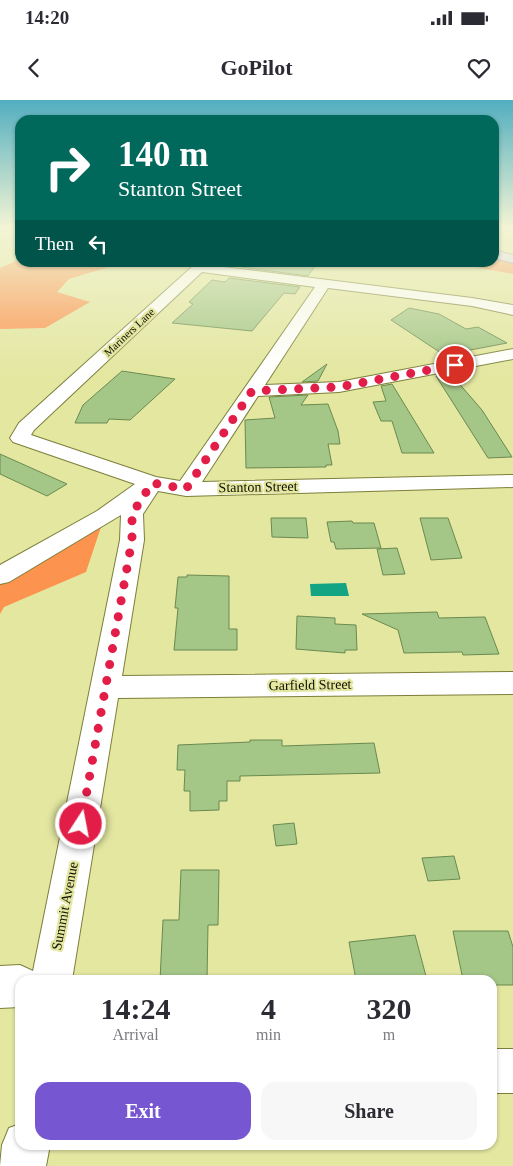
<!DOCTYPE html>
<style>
:root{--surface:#fff;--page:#f7f7f7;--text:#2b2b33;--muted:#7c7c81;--accent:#7757d1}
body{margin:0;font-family:"Times New Roman",serif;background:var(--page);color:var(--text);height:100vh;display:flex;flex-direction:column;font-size:19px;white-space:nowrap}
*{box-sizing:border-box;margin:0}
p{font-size:16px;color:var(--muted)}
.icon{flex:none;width:28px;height:28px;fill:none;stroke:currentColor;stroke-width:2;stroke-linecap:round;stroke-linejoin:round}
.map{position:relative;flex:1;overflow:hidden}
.drawer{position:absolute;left:15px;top:875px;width:482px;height:175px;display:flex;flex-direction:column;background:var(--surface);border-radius:15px;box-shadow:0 1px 4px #0004}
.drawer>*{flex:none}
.guide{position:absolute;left:15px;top:15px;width:484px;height:152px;border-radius:15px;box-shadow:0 1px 4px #0004;background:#00695c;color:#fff;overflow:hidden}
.pin{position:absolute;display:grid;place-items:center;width:42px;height:42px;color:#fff;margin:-21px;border:2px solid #fff;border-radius:50%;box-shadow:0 1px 5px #0007}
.me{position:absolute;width:55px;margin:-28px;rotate:11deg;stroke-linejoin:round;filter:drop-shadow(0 0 4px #0008)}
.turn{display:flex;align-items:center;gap:18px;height:105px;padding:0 20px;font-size:22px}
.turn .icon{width:65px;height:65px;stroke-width:2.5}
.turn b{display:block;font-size:35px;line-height:42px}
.then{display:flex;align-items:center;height:48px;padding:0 20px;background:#0003;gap:10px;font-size:19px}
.eta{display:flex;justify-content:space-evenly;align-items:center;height:85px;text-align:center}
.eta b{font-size:30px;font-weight:600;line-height:35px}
.cta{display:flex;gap:10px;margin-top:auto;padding:10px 20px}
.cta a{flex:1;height:58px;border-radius:15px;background:var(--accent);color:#fff;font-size:20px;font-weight:600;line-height:58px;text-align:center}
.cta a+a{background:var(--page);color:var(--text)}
.status{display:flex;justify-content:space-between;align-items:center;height:35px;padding:0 25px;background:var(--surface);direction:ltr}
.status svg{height:14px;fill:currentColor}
header{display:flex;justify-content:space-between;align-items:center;height:65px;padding:0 20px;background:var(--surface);font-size:22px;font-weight:600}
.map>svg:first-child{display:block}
.green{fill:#fc934f}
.water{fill:#12a483}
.building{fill:#a4c687;stroke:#6b8a4f}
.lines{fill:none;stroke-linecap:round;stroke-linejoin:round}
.minor-casing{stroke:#7c7f3a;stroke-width:2}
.major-casing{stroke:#827ba4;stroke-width:2}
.minor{fill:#fff;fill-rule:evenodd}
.major{fill:#d9d3fd;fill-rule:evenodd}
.route{stroke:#e11d48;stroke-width:9;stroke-dasharray:0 16.2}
.labels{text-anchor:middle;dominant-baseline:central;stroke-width:4.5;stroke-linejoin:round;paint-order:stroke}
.far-street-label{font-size:11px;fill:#0f0f00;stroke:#e3e7a0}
.street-label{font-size:14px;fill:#0f0f00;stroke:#e3e7a0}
</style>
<div class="status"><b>14:20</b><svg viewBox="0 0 49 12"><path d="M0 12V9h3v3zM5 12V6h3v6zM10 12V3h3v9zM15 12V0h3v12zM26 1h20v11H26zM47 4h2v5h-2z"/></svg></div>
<header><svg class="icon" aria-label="back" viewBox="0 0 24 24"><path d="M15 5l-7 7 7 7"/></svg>GoPilot<svg class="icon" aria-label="heart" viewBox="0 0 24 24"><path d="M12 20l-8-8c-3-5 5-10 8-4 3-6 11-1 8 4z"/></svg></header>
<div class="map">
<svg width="513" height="1066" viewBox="0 0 513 1066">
<rect width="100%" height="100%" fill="#e3e7a0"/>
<path class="green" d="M494,158L513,163V174L452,163L494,162Z
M20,159V162L122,163L69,179L57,192L90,202L45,228L0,229V168Z
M101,427L86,472L4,507L0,514V482Z"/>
<path class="water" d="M346,483L349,496H311L310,484Z"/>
<path class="building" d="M246,162H318L308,176L241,167Z
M229,178L300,187L295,194L284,193L252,231L172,223L193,204L189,202L212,180L225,182Z
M409,208L439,214L466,229L478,227L507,243L444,255L391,220Z
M327,264L318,281L302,282Z
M122,271L175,279L130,320L109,319L107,323H75L83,305Z
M450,273L482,310L512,357L488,358L436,276Z
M392,284L414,320L434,353H402L392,321H381L373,302L386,301L381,286Z
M308,295L301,305L328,304L338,331L340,344H328L332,365H326V367L246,368L245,320L275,318L269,297Z
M0,354L67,384L47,396L0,374Z
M271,418H306L308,438L272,437Z
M420,418H448L462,458L431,460Z
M352,421L353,423H374L381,448L336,449L334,442H331L327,422Z
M397,448L405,474L383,475L377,449Z
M187,475L229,476V529H237V550H174L178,508H175L178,477H187Z
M437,512L439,518L485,517L499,554L463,555L462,552L404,553L398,530L362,514Z
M297,516L335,518V524L356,525L357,550H345V553L296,549Z
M250,640H282V646L374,643L380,673L240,676V681H227V701H219V710L190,711V691H184L185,670H177L178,645L250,642Z
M294,723L297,744L276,746L273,725Z
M454,756L460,779L428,781L422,758Z
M181,770H219L218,825H208L207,880H160L163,820H179Z
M453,831H508L513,847V885H492V880H463Z
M415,835L427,880H356L349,842Z"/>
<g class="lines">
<defs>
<path id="minor" d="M199,164L472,198L513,205V215L472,206L328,188L265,285L339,282L513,249V259L339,292L258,296L202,382L513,375V387L186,396L158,391L143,414L144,440L122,576L513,572V594L118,598L72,880H20V907L0,908V866L20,865L33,871L120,440L121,415L9,482L0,484V465L97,411L135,384L13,342L10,338L19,323L194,165ZM202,172L315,187L180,381L156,377L31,335L34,330Z
M492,949H513V993H492Z
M20,1024V1045H50L46,1066H0L2,1045L9,1028Z"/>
<path id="major" d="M494,150L513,155V163L494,158Z"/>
</defs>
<use href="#minor" class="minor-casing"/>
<use href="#major" class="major-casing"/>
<use href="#minor" class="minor"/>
<use href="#major" class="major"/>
</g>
<linearGradient id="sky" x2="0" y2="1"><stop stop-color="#52aec0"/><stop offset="0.46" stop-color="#f2f4d4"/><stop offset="1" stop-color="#f2f4d4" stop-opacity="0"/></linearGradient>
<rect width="513" height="275" fill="url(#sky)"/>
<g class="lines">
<path class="route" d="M81,724L132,440V414L152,383L186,389L252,291L339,287L455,265"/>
</g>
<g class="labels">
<g class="far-street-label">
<text transform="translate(129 232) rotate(-43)">Mariners Lane</text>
</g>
<g class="street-label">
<text transform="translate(258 387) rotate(-1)">Stanton Street</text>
<text transform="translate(310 585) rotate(-1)">Garfield Street</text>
<text transform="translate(65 806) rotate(-79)">Summit Avenue</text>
</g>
</g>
</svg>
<div class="pin" style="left:455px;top:265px;background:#d93025"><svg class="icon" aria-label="arrive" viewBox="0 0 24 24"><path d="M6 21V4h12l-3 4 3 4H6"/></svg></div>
<svg class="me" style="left:81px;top:724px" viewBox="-20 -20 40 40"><circle r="17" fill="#e11d48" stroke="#fff" stroke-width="3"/><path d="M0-11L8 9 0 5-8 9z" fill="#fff"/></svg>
<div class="guide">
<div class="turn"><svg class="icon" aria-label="right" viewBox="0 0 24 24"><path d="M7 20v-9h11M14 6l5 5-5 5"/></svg><div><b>140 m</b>Stanton Street</div></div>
<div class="then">Then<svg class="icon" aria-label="left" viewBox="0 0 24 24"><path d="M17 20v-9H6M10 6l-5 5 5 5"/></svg></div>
</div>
<section class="drawer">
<div class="eta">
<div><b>14:24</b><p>Arrival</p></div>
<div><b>4</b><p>min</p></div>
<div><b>320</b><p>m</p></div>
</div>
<div class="cta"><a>Exit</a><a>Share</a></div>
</section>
</div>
